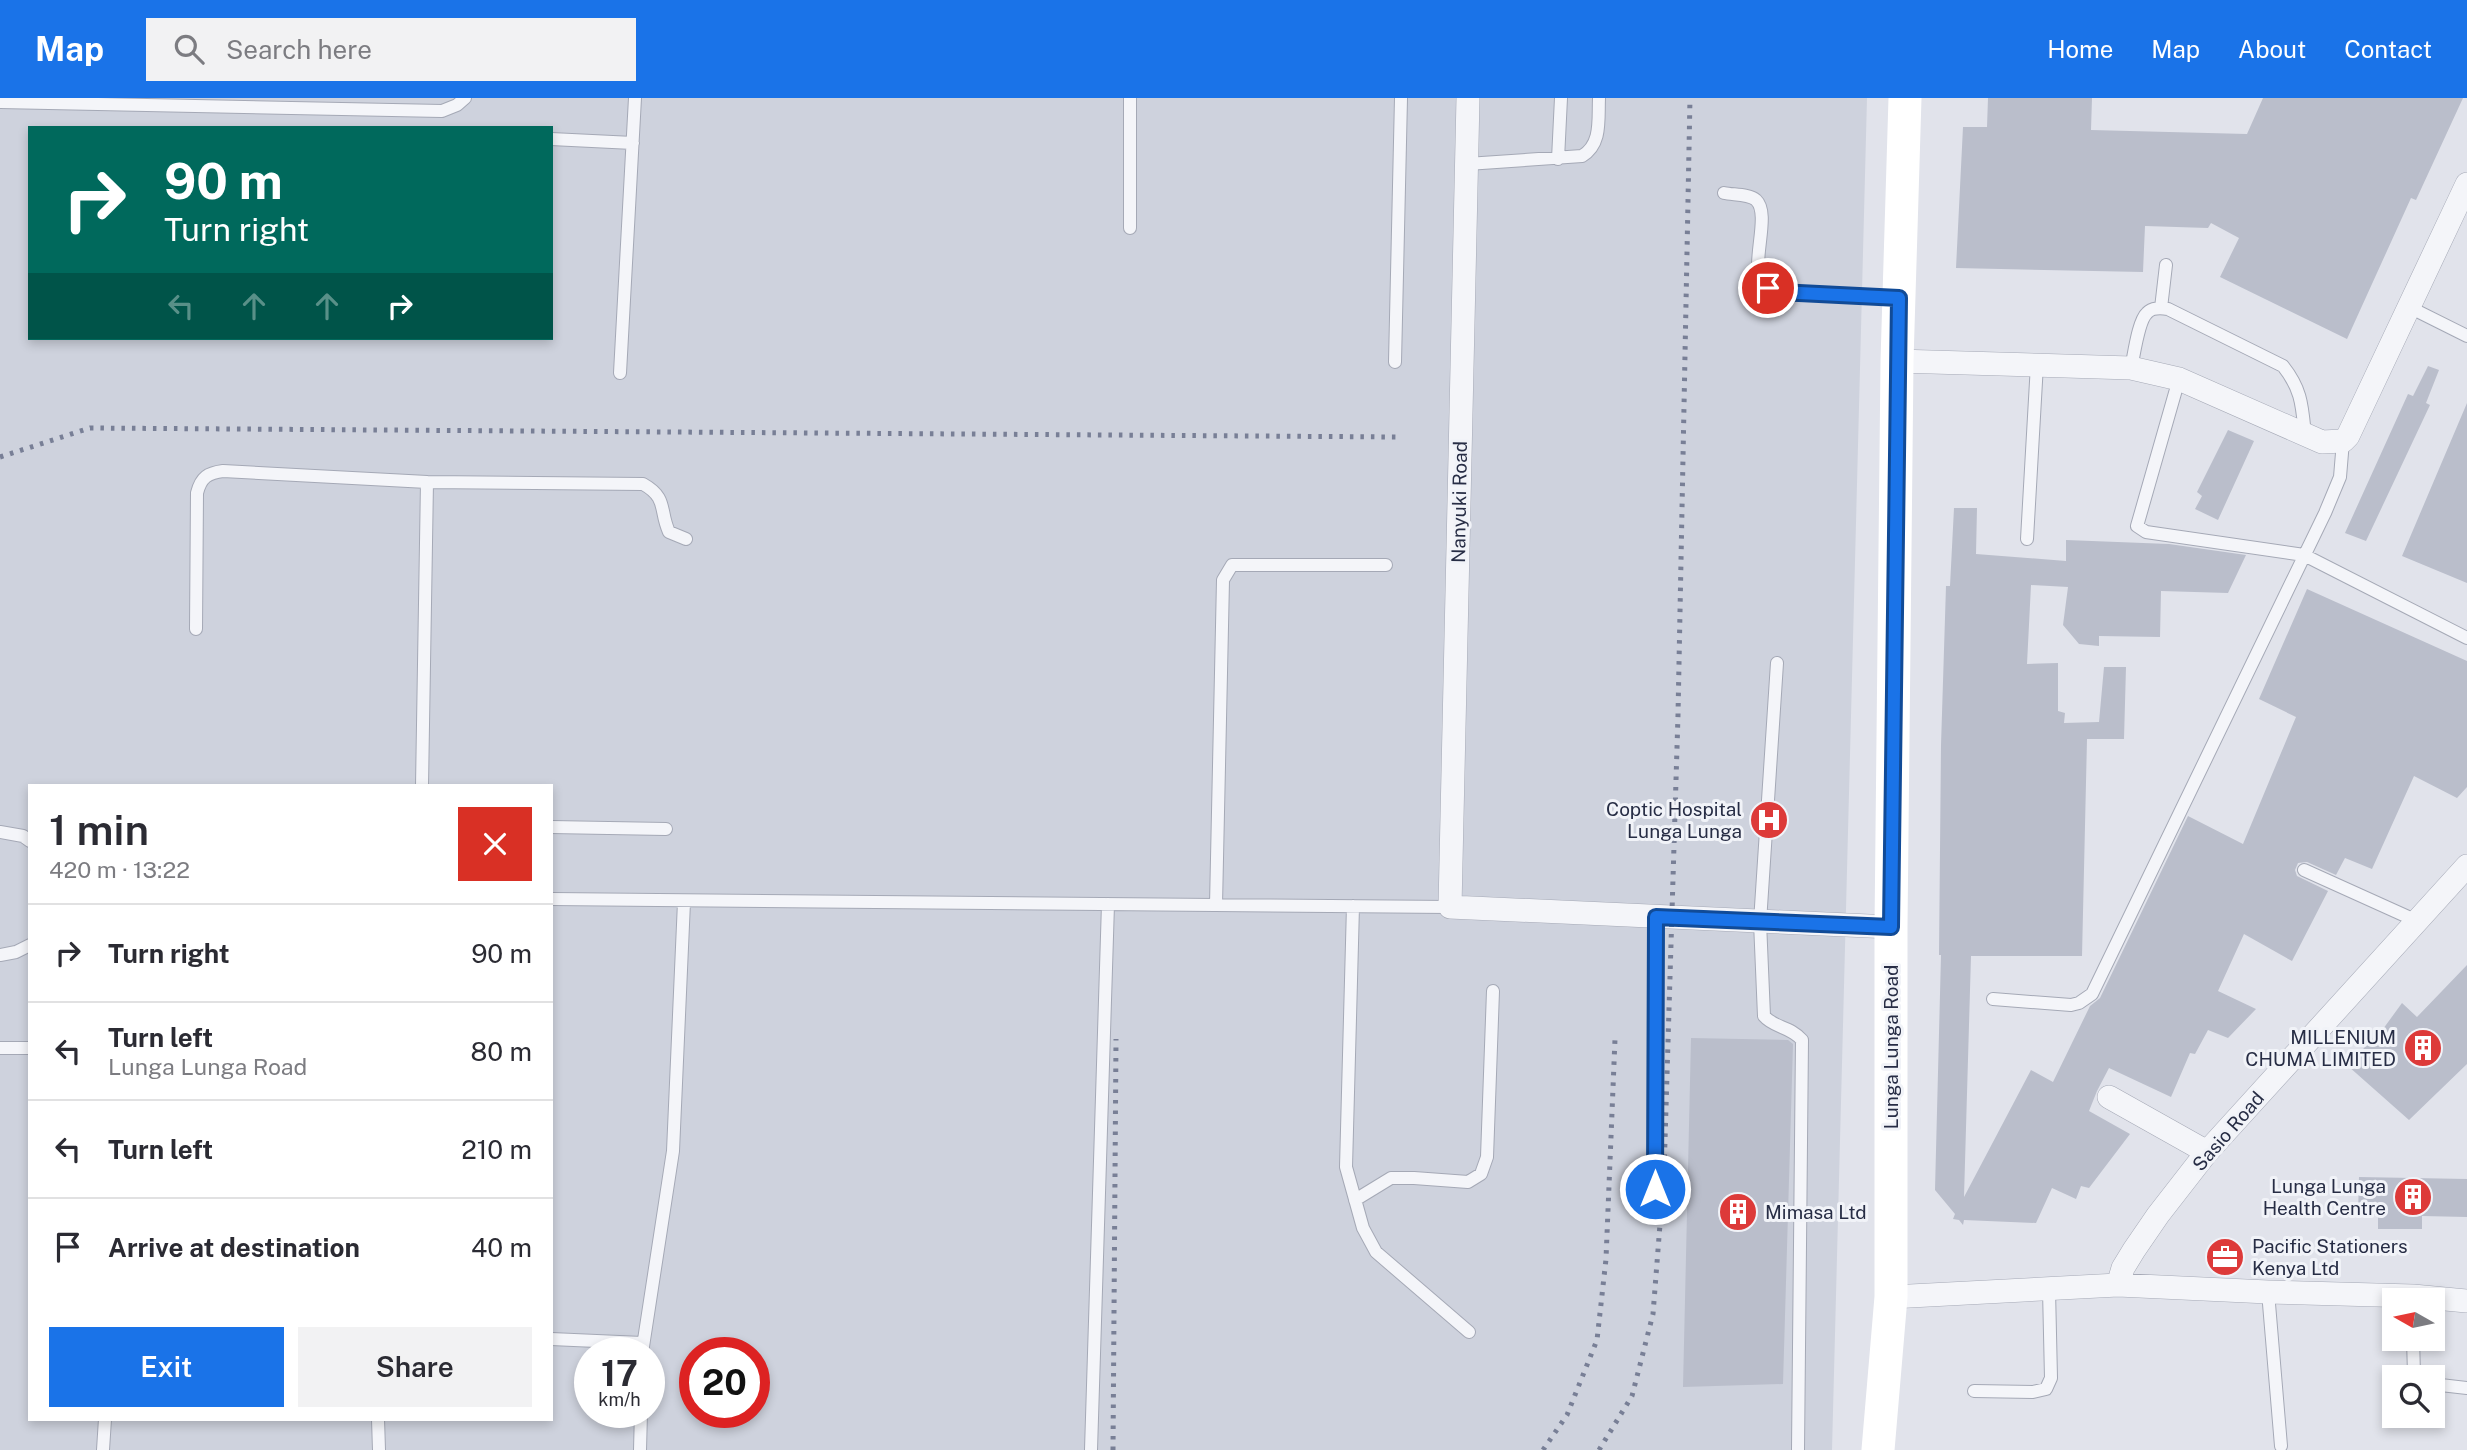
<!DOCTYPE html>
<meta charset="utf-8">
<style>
:root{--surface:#fff;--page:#f2f2f3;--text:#2b2b33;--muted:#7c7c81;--line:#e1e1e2;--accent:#1a73e8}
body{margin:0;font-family:"Public Sans",sans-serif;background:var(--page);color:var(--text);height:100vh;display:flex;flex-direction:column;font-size:26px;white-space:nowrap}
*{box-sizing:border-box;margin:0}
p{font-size:23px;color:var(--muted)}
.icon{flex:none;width:38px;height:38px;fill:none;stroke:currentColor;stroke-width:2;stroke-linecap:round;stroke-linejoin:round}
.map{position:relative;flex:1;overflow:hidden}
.side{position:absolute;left:28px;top:686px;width:525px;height:637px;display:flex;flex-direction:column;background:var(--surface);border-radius:0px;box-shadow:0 4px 10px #0003}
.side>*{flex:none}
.guide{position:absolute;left:28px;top:28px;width:525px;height:214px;border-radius:0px;box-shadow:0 4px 10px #0003;background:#00695c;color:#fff;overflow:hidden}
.needle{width:46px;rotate:279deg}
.fabs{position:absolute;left:2382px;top:1190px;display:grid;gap:14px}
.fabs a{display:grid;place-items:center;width:63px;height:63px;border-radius:0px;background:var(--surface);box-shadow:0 4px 10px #0003;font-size:35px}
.speed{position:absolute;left:574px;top:1239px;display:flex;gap:14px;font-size:35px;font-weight:700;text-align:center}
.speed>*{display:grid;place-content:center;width:91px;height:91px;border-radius:50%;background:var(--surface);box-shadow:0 4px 10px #0003;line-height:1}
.speed small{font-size:18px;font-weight:400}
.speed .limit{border:10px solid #d22;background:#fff;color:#111}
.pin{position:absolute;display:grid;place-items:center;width:60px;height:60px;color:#fff;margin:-30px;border:4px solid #fff;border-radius:50%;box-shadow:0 2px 7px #0007}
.me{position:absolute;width:77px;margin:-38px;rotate:0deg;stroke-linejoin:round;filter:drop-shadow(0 0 5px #0008)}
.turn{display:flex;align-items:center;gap:24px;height:147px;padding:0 21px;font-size:32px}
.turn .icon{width:91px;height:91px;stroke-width:2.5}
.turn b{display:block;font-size:49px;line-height:60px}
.lanes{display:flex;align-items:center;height:66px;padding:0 21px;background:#0003;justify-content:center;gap:35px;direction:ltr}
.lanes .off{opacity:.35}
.round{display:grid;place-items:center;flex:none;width:74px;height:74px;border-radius:0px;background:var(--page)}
.headline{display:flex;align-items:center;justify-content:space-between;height:119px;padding:0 21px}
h1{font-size:42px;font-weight:600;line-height:52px}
.action{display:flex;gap:14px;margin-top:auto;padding:14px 21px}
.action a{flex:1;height:80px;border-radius:0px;background:var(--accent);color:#fff;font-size:28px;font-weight:600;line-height:80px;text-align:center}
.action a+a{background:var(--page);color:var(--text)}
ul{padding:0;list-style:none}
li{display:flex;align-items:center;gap:21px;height:98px;padding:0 21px;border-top:2px solid var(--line)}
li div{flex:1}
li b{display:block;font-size:26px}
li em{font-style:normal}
header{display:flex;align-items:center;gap:42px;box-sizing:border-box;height:98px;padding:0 35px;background:var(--accent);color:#fff}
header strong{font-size:33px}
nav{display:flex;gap:38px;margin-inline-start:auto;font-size:24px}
.search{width:490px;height:63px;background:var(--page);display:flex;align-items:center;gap:18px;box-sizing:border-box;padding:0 24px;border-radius:0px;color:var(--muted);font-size:26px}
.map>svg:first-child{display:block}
.built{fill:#ced2dd;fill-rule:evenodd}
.building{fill:#babecb}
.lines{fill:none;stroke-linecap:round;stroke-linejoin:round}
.service-casing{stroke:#a5a9b6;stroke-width:14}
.minor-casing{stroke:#a5a9b6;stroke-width:24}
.service{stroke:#f4f5f9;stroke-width:12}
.minor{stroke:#f4f5f9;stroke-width:23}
.secondary{stroke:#fff;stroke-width:33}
.rail{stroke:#787f96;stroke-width:5;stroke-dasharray:3.5 7;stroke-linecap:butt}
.route-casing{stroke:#114b97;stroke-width:18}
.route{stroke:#1a73e8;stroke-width:12}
.labels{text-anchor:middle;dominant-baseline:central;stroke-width:6;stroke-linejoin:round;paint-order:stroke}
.street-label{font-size:19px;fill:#272d45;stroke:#f1f3f8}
.poi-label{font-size:19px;fill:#272d45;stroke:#f1f3f8;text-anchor:end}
</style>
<header>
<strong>Map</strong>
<div class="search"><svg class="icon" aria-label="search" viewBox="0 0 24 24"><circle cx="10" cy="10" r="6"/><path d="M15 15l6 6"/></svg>Search here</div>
<nav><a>Home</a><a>Map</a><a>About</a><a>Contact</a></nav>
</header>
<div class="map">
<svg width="2467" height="1352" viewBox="0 0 2467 1352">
<rect width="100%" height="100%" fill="#e1e3eb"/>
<path class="built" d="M0,0H1867L1832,1352H0ZM30,30H551V240H30ZM30,688H551V1321H30ZM590,1255H649V1314H590ZM695,1255H754V1314H695Z"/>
<path class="building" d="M1988,0H2092L2091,32L2247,36L2263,0H2463L2416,102L2411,100L2347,241L2220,179L2239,140L2211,125L2208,130L2145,128L2143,174L1956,170L1963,29H1987Z
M2428,268L2439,272L2426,305L2430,307L2366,443L2345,435L2408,296L2413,298Z
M2467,305V485L2402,458Z
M2228,332L2254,343L2218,422L2195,411L2202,398L2197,394Z
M1954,410H1977L1976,456L2066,463V442L2169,446L2246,457L2228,495L2161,493L2160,539L2099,538V548L2079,546L2063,527L2068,489L2031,487L2027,566L2058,565V613L2065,615L2064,625L2099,624L2104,569H2126L2124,641H2087L2082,858H1971L1964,1099L2031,972L2053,984L2090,908L2100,900L2188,718L2243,746L2296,619L2259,601L2307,491L2467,563V689L2457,700L2414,678L2372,771L2345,760L2336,777L2307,764L2298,765L2295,772L2297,778L2328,793L2292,863L2244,836L2218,893L2256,911L2228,940L2208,932L2195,956L2190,955L2171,999L2109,970L2097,993L2089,1013L2130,1036L2089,1090L2081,1088L2076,1101L2052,1090L2036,1125L1964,1122L1963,1127L1959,1122L1953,1121L1955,1116L1935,1092L1941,857H1939L1941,647L1946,488H1950Z
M2467,867V966L2409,1022L2348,968L2373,940L2375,942L2402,905L2417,919Z
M1691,940L1788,942L1793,946L1783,1286L1683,1289Z
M2359,1079L2467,1081V1119L2422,1118V1131H2378V1117H2358Z"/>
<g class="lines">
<defs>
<path id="service" d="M1130,0V130
M0,4L442,13L457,7L465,0
M551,41L633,45
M1558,61L1561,0
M1467,66L1582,58C1602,46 1598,22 1599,0
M1724,95C1733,97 1749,96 1756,102C1771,116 1751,163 1761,183C1765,189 1773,192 1779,194L1899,200
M2409,209L2467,238
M2161,210L2166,167
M1395,264L1401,0
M2131,270C2134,258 2138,223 2147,215C2152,209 2161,210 2168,211L2283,268C2302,292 2302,308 2305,337
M620,275L635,0
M2179,281L2137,428L2146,434L2304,457L2467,540
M2027,441L2037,266
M196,531L197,395C201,379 208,375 223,373L427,384
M1777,565L1760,824L1764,918C1774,930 1790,928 1802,942L1798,1352
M422,688L427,384L643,386C668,400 659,412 669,434L686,441
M551,729L666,731
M0,734L23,738L30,743
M2304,772L2417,823
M551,801L1450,809
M1216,807L1223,482L1232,467H1386
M1353,808L1346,1069L1363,1130L1376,1154L1469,1234
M0,857L16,854L30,847
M1993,901L2071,907L2079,905L2092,896L2325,415L2340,379L2343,343
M0,950H30
M1655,1091L1656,819
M1355,1102L1391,1080H1414L1468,1084L1481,1076L1487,1059L1493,893
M2268,1194L2281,1348
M551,1241L642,1245
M2413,1241L2414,1276L2417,1279
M642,1255L673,1053L684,804
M2432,1286L2467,1290
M1974,1293L2033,1294L2046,1291L2051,1280L2049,1192
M378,1321L379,1352
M103,1352L105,1321
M640,1352L641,1314
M1091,1352L1108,806"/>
<path id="minor" d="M1468,0L1450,809L1891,829
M1897,263L2131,270L2179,281L2322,344L2343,343L2348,338L2467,86
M2109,999L2207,1054
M2118,1187L2123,1170L2134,1152L2158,1117L2207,1054L2467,768
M1891,1199L2118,1187L2268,1194L2413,1198L2467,1203"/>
</defs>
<use href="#service" class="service-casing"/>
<use href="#minor" class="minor-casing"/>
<use href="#service" class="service"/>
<use href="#minor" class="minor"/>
<path class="secondary" d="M1878,1352L1891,1199V829L1897,263L1905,0"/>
<path class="rail" d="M0,359L90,330L1398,339
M1113,1352L1116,941
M1543,1352L1567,1317L1597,1242L1606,1161L1615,941
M1599,1352L1632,1298L1653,1216L1664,1075L1678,617L1690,0"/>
</g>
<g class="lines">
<defs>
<path id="route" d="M1655,1091L1656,819L1891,829L1899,200L1779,194L1768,190"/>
</defs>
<use href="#route" class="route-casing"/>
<use href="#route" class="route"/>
</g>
<defs>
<symbol id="hospital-disc" viewBox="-11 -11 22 22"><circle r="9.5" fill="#dd3a39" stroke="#f1f3f8"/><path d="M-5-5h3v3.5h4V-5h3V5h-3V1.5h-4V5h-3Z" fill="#fff"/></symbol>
<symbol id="building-disc" viewBox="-11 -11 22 22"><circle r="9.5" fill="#dd3a39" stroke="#f1f3f8"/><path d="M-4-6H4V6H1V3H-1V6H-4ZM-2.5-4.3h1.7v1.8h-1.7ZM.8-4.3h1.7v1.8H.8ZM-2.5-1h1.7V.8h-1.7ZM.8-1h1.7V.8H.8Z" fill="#fff"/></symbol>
<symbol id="office-disc" viewBox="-11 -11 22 22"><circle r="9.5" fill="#dd3a39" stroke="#f1f3f8"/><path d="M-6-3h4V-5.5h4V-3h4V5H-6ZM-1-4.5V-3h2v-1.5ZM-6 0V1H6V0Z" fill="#fff"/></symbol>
</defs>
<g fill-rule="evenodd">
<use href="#hospital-disc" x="1747" y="700" width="44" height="44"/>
<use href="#building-disc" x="2401" y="928" width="44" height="44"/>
<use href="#building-disc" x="2391" y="1077" width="44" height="44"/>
<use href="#building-disc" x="1716" y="1092" width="44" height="44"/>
<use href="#office-disc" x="2203" y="1137" width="44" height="44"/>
</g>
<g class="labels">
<g class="street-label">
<text transform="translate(1459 404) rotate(-89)">Nanyuki Road</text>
<text transform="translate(1891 949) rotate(-90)">Lunga Lunga Road</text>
<text transform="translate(2228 1033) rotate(-49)">Sasio Road</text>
</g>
<g class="poi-label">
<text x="1742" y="711">Coptic Hospital<tspan x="1742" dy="22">Lunga Lunga</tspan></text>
<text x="2396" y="939">MILLENIUM<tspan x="2396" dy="22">CHUMA LIMITED</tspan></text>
<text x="2386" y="1088">Lunga Lunga<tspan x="2386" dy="22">Health Centre</tspan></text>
<text x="1765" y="1114" text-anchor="start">Mimasa Ltd</text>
<text x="2252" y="1148" text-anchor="start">Pacific Stationers<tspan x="2252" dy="22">Kenya Ltd</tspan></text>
</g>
</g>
</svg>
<div class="fabs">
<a><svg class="needle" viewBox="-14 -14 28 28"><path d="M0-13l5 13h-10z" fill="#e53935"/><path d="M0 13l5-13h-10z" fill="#7c7c81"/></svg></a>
<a><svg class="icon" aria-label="search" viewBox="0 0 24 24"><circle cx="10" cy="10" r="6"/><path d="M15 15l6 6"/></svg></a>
</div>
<div class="speed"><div>17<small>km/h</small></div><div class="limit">20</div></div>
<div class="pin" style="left:1768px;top:190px;background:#d93025"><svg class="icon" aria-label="arrive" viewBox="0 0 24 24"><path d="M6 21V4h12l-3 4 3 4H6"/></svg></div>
<svg class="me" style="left:1655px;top:1091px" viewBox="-20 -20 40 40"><circle r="17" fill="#1a73e8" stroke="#fff" stroke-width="3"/><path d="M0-11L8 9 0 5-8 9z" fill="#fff"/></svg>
<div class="guide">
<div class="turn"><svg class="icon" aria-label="right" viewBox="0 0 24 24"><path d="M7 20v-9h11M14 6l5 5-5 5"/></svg><div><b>90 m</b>Turn right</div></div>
<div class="lanes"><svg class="icon off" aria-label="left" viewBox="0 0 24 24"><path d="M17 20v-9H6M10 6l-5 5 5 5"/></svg><svg class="icon off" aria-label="ahead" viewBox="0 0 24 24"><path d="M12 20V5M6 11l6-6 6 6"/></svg><svg class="icon off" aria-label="ahead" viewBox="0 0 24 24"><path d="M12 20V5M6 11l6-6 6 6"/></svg><svg class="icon" aria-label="right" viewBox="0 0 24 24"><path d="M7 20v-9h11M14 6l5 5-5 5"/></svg></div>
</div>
<section class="side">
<div class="headline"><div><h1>1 min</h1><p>420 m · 13:22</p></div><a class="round" style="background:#d93025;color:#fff"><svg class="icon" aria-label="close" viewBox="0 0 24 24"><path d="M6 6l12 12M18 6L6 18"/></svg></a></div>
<ul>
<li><svg class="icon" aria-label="right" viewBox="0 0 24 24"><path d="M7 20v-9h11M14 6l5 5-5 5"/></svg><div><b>Turn right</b></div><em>90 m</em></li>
<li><svg class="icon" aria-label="left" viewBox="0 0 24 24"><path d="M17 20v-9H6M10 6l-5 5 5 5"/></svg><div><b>Turn left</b><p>Lunga Lunga Road</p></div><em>80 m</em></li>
<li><svg class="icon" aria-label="left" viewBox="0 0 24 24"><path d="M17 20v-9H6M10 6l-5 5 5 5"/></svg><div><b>Turn left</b></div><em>210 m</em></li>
<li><svg class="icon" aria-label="arrive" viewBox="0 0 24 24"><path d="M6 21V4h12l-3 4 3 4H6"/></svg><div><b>Arrive at destination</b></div><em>40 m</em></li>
</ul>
<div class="action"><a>Exit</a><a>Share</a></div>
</section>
</div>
